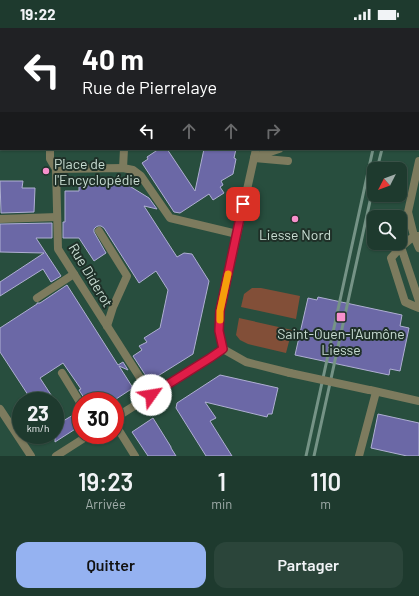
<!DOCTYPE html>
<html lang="fr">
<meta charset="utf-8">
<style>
:root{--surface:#1e3a2e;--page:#2b453a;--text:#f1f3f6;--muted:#a1adaa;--line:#3c544a;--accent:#95b2f1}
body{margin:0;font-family:Barlow,sans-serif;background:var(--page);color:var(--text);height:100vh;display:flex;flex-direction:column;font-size:15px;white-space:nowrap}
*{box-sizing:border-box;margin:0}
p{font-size:13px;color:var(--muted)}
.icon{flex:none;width:22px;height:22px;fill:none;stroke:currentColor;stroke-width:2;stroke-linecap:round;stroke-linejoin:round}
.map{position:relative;height:428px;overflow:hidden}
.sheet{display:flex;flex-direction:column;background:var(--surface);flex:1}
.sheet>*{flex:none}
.guide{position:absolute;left:0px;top:0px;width:419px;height:122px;box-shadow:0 1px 3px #0004,0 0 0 1px var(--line);background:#202124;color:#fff;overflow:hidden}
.needle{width:26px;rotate:228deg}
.controls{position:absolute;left:367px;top:134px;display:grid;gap:8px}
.controls a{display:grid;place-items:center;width:40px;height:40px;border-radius:8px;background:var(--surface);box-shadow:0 1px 3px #0004,0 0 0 1px var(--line);font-size:20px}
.speed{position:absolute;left:12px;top:364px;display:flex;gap:8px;font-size:20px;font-weight:700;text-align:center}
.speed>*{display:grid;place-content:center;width:52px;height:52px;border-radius:50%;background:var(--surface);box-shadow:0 1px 3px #0004,0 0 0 1px var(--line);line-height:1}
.speed small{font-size:10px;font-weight:400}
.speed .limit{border:6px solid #d22;background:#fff;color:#111}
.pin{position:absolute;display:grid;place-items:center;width:34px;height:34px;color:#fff;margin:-17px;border-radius:8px;box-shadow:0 2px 6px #0006}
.me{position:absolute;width:44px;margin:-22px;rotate:58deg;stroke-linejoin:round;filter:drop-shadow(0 0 3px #0008)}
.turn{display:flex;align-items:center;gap:14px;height:84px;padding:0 16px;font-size:18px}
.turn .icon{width:52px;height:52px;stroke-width:2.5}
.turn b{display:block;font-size:28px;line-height:34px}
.lanes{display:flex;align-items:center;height:38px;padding:0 16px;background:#0003;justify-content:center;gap:20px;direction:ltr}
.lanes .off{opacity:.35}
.eta{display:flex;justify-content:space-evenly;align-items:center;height:68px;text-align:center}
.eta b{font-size:24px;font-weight:600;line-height:28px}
.cta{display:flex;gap:8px;margin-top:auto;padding:8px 16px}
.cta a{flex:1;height:46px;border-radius:12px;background:var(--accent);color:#111;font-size:16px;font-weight:600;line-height:46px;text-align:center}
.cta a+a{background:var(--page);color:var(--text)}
.status{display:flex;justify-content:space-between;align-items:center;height:28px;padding:0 20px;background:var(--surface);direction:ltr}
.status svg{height:11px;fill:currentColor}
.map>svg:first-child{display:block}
.green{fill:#824f38}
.building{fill:#6b68a6;stroke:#afafd3}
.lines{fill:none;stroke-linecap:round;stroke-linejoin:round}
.service{stroke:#7d7b5e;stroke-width:8}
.minor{stroke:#7d7b5e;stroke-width:8}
.rail{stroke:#759386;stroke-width:3}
.minor-bridge{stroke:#7d7b5e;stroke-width:8}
.route-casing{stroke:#92132f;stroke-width:10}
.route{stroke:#e11d48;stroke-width:7}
.slow{stroke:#f59e0b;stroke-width:7}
.poi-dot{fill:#f890cc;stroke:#1f3028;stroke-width:1.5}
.labels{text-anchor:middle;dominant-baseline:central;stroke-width:4;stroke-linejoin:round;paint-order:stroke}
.poi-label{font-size:14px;fill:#c9ddd3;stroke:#1f3028}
.street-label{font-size:14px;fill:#c9ddd3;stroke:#1f3028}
</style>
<div class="status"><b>19:22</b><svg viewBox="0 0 49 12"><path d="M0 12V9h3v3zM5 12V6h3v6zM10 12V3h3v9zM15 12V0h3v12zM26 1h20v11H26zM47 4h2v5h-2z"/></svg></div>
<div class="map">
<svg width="419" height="428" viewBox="0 0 419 428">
<rect width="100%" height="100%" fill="#284e3e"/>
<path class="green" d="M252,260H261L300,268L296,291L241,279L244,266Z
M239,290L292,302L286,325L248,316L240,312L236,307Z"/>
<path class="building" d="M159,121H167L195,163L204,121H236L234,130L236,131L233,146L221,153L223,157L220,159L224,165L213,172L209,166L180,185L174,184L142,135L148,131L147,129Z
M0,153H23L22,160H35L34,184L1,185Z
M79,154H123L149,170L157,181L144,178L177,229L184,225L192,226L209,253L193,326L153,351L146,348L133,328L142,322L139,318L147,314L144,310L160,300L168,262L156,243L139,255L104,200L101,198H98L96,199L94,201V204L106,225L94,233L79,210H63V194H65V163H79Z
M52,195V210H36L61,248L51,254L43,241L0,268V254L44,225L0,224V196Z
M67,257L118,337L123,334L128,342L119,338L133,360L113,373H86L79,362L81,361L63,335L40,350L55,373H32L0,324V300L37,276V275H40Z
M318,269L402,287L400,298L409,300L400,343L390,341L389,347L295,327L308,270L317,272Z
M220,347L278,360L272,386H268L267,389L205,374L216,390L210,393L232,428H206L176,380L177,375Z
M378,386L419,395V428H407L371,420Z
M73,387L80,398L55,414V398Z
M153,390L171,419V420L176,428H148L132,404Z"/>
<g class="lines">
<path class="service" d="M255,129L279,121
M254,130L288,133
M419,133L408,184L414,208L419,220
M123,140L124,121
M0,191L57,189
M99,203L127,248L113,279L107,298
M419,208H414L401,219L391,230L405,274L414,278L419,280
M401,219L419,273
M37,270L74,246
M62,345L81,376"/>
<path class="minor" d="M386,0L391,1
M282,1V0
M418,6H419
M50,121V131L56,141
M223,321L219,303L220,283L256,121
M223,321L246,334L290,345
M370,362L419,373
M151,367L58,221L56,141L123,140L133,142L141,148L170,190L237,206
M0,381L31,428
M115,390L210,330L223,321
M115,396L135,428
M56,428L89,407
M359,428L376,364"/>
<path class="rail" d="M400,1V0
M408,1V0
M377,141L382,121
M306,428L373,121
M314,428L374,155"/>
<path class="minor-bridge" d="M290,345L369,362"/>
</g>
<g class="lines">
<defs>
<path id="route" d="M151,367L210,330L223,321L219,303L220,283L243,176"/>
</defs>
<use href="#route" class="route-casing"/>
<use href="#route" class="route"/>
<path class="slow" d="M220,292V283L228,246"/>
</g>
<g class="poi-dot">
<circle cx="46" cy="143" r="4"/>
<circle cx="295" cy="191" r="4"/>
<rect x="336" y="284" width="10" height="10" rx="2"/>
</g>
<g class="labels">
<g class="poi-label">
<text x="54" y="135" text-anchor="start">Place de<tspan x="54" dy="16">l'Encyclopédie</tspan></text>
<text x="295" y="206">Liesse Nord</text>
<text x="341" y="305">Saint-Ouen-l'Aumône<tspan x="341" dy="16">Liesse</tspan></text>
</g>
<g class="street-label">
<text transform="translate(91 247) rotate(59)">Rue Diderot</text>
</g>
</g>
</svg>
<div class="controls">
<a><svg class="needle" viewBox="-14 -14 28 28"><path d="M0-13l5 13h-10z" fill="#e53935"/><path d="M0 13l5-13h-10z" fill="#a1adaa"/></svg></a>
<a><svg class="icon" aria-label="search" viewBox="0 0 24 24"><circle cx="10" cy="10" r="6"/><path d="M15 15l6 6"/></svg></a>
</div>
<div class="speed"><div>23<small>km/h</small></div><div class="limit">30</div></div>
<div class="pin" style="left:243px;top:176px;background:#d93025"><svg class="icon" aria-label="arrive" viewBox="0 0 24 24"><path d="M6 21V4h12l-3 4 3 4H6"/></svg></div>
<svg class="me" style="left:151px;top:367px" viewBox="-20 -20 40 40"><circle r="19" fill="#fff"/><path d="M0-13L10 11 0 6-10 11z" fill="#e11d48"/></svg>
<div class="guide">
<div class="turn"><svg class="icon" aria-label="left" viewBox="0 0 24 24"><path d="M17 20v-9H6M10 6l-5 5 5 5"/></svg><div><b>40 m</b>Rue de Pierrelaye</div></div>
<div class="lanes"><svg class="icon" aria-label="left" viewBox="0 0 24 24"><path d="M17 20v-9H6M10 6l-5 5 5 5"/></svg><svg class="icon off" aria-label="ahead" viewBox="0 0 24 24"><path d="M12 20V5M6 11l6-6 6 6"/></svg><svg class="icon off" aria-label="ahead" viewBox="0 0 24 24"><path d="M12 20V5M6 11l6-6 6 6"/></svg><svg class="icon off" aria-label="right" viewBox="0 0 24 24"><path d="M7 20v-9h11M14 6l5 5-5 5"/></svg></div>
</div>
</div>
<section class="sheet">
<div class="eta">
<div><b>19:23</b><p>Arrivée</p></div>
<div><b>1</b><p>min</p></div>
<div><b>110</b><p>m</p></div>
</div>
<div class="cta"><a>Quitter</a><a>Partager</a></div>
</section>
